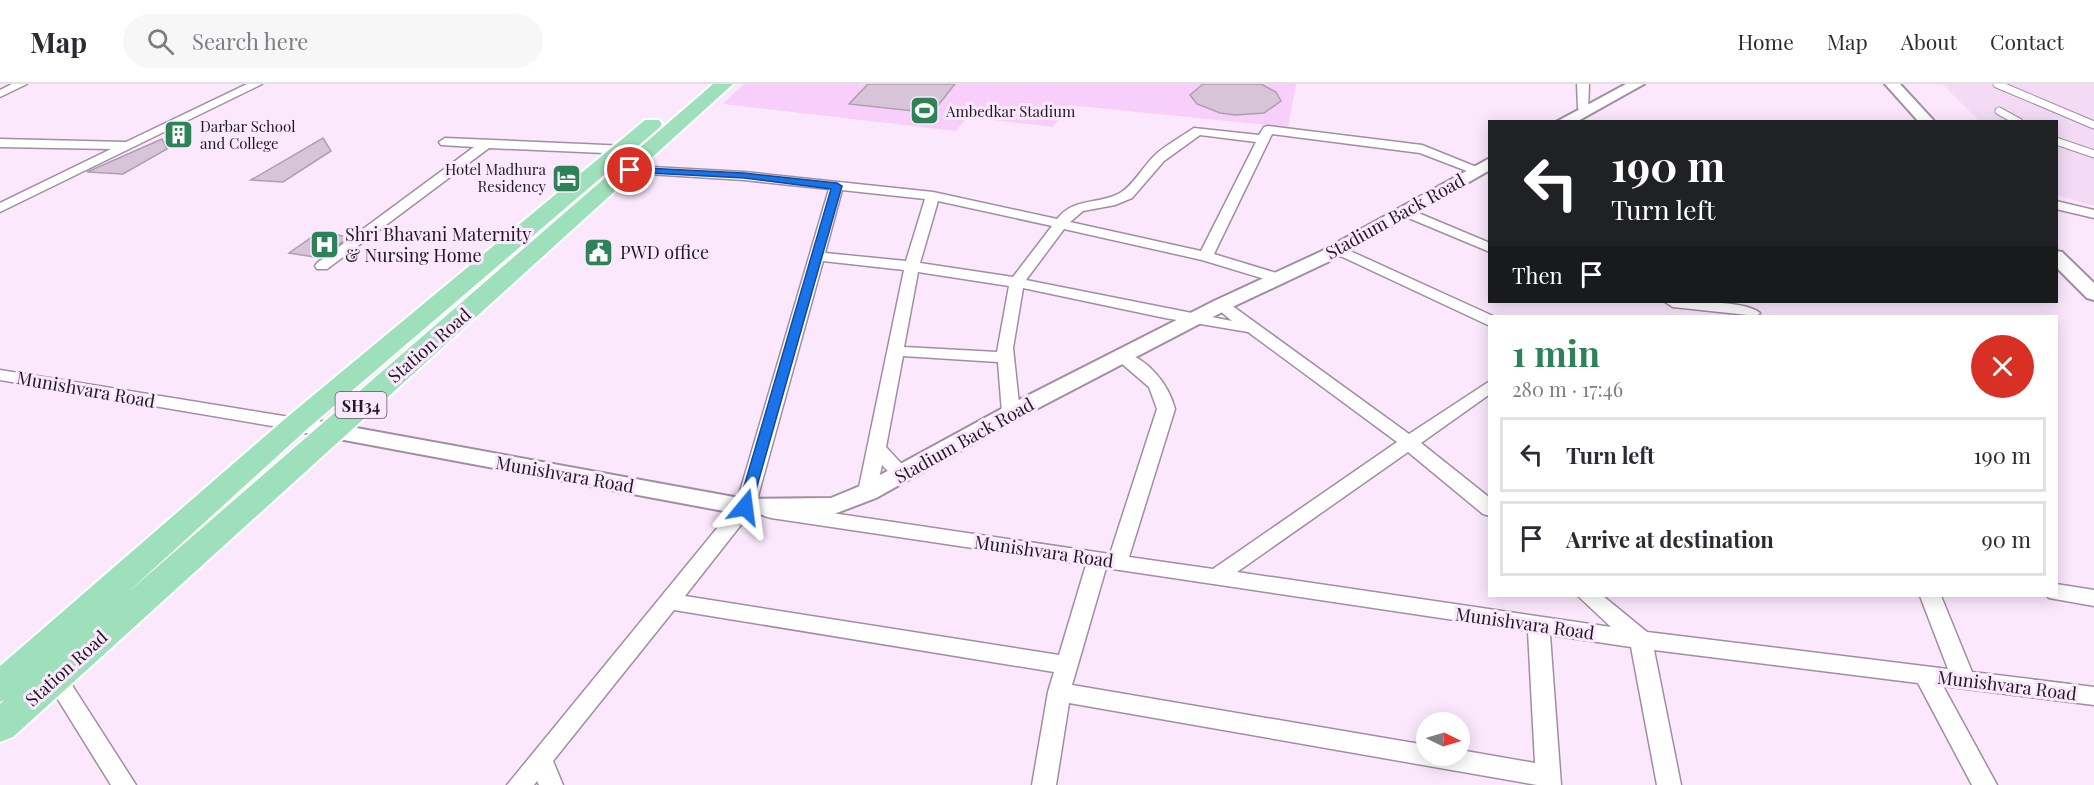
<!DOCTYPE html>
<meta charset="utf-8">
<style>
:root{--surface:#fff;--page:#f7f7f7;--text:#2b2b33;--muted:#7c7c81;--line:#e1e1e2;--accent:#2d8357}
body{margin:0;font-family:"Playfair Display",serif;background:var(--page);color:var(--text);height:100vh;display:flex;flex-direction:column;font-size:22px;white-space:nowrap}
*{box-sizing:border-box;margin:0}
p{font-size:20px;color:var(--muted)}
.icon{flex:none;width:33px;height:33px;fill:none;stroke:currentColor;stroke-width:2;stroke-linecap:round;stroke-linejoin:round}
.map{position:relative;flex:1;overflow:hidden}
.sheet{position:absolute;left:1488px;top:231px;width:570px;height:282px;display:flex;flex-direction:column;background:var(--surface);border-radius:0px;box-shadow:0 3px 15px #0003}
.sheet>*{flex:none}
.guide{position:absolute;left:1488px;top:36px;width:570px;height:183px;border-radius:0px;box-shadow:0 3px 15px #0003;background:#202124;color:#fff;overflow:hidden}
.needle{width:39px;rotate:95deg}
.controls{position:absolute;left:1416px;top:628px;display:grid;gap:12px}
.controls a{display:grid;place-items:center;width:54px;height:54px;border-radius:50%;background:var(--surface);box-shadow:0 3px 15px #0003;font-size:30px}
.pin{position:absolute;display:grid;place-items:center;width:51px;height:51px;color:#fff;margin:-26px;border:3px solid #fff;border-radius:50%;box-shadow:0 2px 6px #0007}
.me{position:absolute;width:66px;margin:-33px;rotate:16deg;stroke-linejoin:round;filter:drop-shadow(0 0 4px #0008)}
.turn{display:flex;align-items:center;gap:21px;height:126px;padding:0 24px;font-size:27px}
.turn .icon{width:78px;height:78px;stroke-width:2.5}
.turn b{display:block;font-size:42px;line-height:51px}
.then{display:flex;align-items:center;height:57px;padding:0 24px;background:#0003;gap:12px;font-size:22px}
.round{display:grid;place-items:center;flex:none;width:63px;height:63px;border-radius:32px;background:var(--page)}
.head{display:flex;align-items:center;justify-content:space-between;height:102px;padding:0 24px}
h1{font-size:36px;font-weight:700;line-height:45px;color:var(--accent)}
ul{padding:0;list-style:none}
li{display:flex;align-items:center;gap:18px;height:75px;margin:0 12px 9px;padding:0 12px;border:3px solid var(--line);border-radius:0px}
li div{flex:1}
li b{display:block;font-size:22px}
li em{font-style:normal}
header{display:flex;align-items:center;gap:36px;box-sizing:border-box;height:84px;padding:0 30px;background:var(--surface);border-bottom:2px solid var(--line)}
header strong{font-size:28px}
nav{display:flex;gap:33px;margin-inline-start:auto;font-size:21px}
.search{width:420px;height:54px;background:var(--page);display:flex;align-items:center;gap:15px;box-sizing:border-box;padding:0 21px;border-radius:33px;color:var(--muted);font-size:22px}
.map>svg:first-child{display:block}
.built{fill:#f3dbf5}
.green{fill:#f8cefb}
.building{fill:#d7c4d8;stroke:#af9db1;stroke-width:1.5}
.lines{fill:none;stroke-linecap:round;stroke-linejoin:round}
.service-casing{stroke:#a08ea1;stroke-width:9}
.minor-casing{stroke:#a08ea1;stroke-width:3}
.tertiary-casing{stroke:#a08ea1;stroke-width:4}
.primary-casing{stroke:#fff;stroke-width:4}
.service{stroke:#fff;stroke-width:7}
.minor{fill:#fff;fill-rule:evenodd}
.tertiary{fill:#fff;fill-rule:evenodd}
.primary{fill:#9fe0bc;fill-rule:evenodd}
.route{fill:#1a73e8;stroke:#114b97;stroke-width:1.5}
.labels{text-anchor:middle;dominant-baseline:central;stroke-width:6;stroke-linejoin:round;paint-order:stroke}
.far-poi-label{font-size:15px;fill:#1f1920;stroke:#fbe8fd;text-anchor:start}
.shield{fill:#fbe8fd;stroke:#615762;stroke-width:1.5}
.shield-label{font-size:16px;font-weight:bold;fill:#1f1920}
.street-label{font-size:18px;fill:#1f1920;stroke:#fbe8fd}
.poi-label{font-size:18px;fill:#1f1920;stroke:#fbe8fd;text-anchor:start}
</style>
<header>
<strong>Map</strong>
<div class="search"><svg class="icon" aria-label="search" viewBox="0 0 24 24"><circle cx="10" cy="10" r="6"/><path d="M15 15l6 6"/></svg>Search here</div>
<nav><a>Home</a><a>Map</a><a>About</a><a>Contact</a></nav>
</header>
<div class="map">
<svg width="2094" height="701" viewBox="0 0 2094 701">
<rect width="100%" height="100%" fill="#fbe8fd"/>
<path class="built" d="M1942,0H2094V122L2057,111L2056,38L1979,37Z"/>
<path class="green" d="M744,0H1296L1288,43L1068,21L1053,43L967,33L956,47L723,20Z"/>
<path class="building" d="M868,0H955L932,29L849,20Z
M1203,0H1261L1276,8L1281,17L1264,29L1235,31L1220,29L1197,20L1190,11Z
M323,54L331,67L283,98L251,96Z
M162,55L167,65L123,90L87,88Z
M319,148L349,153L320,174L289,169Z"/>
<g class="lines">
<defs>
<path id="service" d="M1997,0L2094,41
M1999,27L2019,38
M2056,57L2094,70"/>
<path id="minor" d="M12,0H27L0,13V6Z
M247,0H262L0,128V119L111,65L0,63V55L126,58Z
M1577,0H1589L1588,28L1578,25Z
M1268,42L1422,61L1484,86L1477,90L1472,89L1420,69L1272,50L1214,170L1283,191L1286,194L1283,197L1278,199L1202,176L1064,145L1026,196L1232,237L1213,221L1215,218H1227L1409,350L1490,297V310L1421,359L1490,414V432L1483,430L1408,368L1237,488L1611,543L1578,512H1603L1647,548L1948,585L1920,512H1941L1972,588L2094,603V621L1943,602L1997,701H1972L1918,599L1654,566L1681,701H1657L1631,563L1550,551L1561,701H1537L1069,619L1056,701H1032L1048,608L1054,588L674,526L553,677L563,701H539L537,697L534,701H507L736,421L829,105L744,96L600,87L595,86V80L744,88L933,108L1057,135C1074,113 1098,121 1120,109C1134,101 1143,82 1155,71C1166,61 1181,53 1194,44L1259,51L1264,43ZM1200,51L1256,58L1201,167L1070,138L1083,127L1115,121L1132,114L1164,77ZM842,106L925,115L906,177L825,169ZM938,117L1052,142L1013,193L920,179ZM823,177L904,186L858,408L861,413H875L882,381C891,390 896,398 909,394L911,390L886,363L903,272L998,278L1002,329L1011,335L1017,333L1020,329L1013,264L1023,204L1165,234L1248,248L1397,358L1213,485L1129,473L1175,325C1169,301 1148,274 1122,268L1114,273L1149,303L1157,325L1110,470L771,420L764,422L761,427L764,432L771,434L1086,481L1059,571L685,512L755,423ZM918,188L1009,202L997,268L904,263ZM1106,484L1528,547L1535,679L1460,666V672H1426V661L1072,601Z
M445,54L650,63L656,67L650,71L489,64L327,185H317L315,182L317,179L474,63L441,61L439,58Z
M2056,117L2094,126V134L2056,125Z
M1404,123L1490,159V168L1399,130V124Z
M1337,161L1493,232H1490V242L1332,168L1330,165L1332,162Z
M1665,218C1682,216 1749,217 1760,229L1757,232L1673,223Z
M0,286L296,334L305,340L296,346L0,296Z
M2056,500L2094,506V522L2049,514L2047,512H2056Z
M55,584L63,587L136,701H111L44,593L47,587Z"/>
<path id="tertiary" d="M1626,0H1644L1576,38H1556Z
M1885,0H1900L1935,38H1919Z
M1490,74V86L1332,176L1228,225L1019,334L876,414L834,430L745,431L296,347L288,345L285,340L288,335L296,333L745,415L831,414L860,402L1003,324L1214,217L1320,168Z
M2056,167L2062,168L2094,199V216L2087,214L2056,183Z"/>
<path id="primary" d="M713,0H733L13,653L0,658V620L4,616L0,618V582L286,334L645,36H659L662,40L659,44L306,346L126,510Z"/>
</defs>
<use href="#service" class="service-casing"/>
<use href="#minor" class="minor-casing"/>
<use href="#tertiary" class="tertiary-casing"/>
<use href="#primary" class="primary-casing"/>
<use href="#service" class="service"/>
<use href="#minor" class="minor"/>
<use href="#tertiary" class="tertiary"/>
<use href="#primary" class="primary"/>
</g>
<path class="route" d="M626,83L744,89L837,99L842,102L750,427L745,428L738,423L831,105L744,94L630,88L625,86Z"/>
<defs>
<symbol id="stadium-square" viewBox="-11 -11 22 22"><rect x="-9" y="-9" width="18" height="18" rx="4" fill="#2d8357" stroke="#fbe8fd"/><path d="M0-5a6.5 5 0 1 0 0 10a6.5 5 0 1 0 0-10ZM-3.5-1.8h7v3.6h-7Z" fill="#fff"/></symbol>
<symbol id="building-square" viewBox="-11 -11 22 22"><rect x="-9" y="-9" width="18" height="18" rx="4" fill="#2d8357" stroke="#fbe8fd"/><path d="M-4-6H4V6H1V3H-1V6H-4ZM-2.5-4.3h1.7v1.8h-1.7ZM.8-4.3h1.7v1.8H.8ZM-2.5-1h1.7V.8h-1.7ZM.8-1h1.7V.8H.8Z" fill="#fff"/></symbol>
<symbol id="hotel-square" viewBox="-11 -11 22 22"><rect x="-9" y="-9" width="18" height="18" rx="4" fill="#2d8357" stroke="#fbe8fd"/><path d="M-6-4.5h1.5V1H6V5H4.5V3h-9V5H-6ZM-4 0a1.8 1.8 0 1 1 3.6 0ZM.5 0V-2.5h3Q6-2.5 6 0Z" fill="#fff"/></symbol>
<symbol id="hospital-square" viewBox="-11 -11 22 22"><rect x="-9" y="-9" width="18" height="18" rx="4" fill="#2d8357" stroke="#fbe8fd"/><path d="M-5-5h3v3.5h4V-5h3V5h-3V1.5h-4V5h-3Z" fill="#fff"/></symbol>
<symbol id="civic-square" viewBox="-11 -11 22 22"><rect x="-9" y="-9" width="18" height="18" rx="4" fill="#2d8357" stroke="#fbe8fd"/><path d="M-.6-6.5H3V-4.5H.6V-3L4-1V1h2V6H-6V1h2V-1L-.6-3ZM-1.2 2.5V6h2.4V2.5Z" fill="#fff"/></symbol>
</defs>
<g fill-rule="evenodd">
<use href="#stadium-square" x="908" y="10" width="33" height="33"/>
<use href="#building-square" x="162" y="34" width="33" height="33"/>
<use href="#hotel-square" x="550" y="78" width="33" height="33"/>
<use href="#hospital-square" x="308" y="144" width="33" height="33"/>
<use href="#civic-square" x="582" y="152" width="33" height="33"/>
</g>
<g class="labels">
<g class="far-poi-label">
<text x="946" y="27">Ambedkar Stadium</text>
<text x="200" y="42">Darbar School<tspan x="200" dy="17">and College</tspan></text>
<text x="546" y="85" text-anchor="end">Hotel Madhura<tspan x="546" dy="17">Residency</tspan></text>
</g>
<rect class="shield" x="335.5" y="308" width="51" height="26" rx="4.5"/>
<g class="shield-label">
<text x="361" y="321">SH34</text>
</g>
<g class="street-label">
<text transform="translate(1395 132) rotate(-29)">Stadium Back Road</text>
<text transform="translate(429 261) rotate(-41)">Station Road</text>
<text transform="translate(86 305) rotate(10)">Munishvara Road</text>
<text transform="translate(964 356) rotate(-29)">Stadium Back Road</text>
<text transform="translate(565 390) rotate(10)">Munishvara Road</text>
<text transform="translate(1044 467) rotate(8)">Munishvara Road</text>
<text transform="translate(1525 539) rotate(8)">Munishvara Road</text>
<text transform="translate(66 584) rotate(-42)">Station Road</text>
<text transform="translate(2007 601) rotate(7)">Munishvara Road</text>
</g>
<g class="poi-label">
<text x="345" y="150">Shri Bhavani Maternity<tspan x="345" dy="21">&amp; Nursing Home</tspan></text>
<text x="620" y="168">PWD office</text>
</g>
</g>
</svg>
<div class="controls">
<a><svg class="needle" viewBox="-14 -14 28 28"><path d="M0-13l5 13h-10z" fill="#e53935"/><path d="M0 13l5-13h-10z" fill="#7c7c81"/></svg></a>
</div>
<div class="pin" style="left:630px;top:86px;background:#d93025"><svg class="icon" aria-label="arrive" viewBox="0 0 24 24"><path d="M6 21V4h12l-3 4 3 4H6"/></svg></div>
<svg class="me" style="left:745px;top:423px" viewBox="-20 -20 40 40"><path d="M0-17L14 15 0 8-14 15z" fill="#1a73e8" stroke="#fff" stroke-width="4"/></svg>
<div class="guide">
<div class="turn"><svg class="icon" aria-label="left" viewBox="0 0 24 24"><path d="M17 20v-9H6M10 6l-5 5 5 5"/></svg><div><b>190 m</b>Turn left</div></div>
<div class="then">Then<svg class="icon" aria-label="arrive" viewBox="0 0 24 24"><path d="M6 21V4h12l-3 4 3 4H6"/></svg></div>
</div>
<section class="sheet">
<div class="head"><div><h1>1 min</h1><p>280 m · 17:46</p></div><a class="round" style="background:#d93025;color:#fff"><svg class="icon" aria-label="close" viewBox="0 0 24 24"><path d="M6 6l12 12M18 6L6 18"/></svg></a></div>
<ul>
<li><svg class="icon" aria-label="left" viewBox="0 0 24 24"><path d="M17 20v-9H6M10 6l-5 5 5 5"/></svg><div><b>Turn left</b></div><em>190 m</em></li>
<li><svg class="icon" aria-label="arrive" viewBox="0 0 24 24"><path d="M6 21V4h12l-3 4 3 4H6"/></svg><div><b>Arrive at destination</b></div><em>90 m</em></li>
</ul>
</section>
</div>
